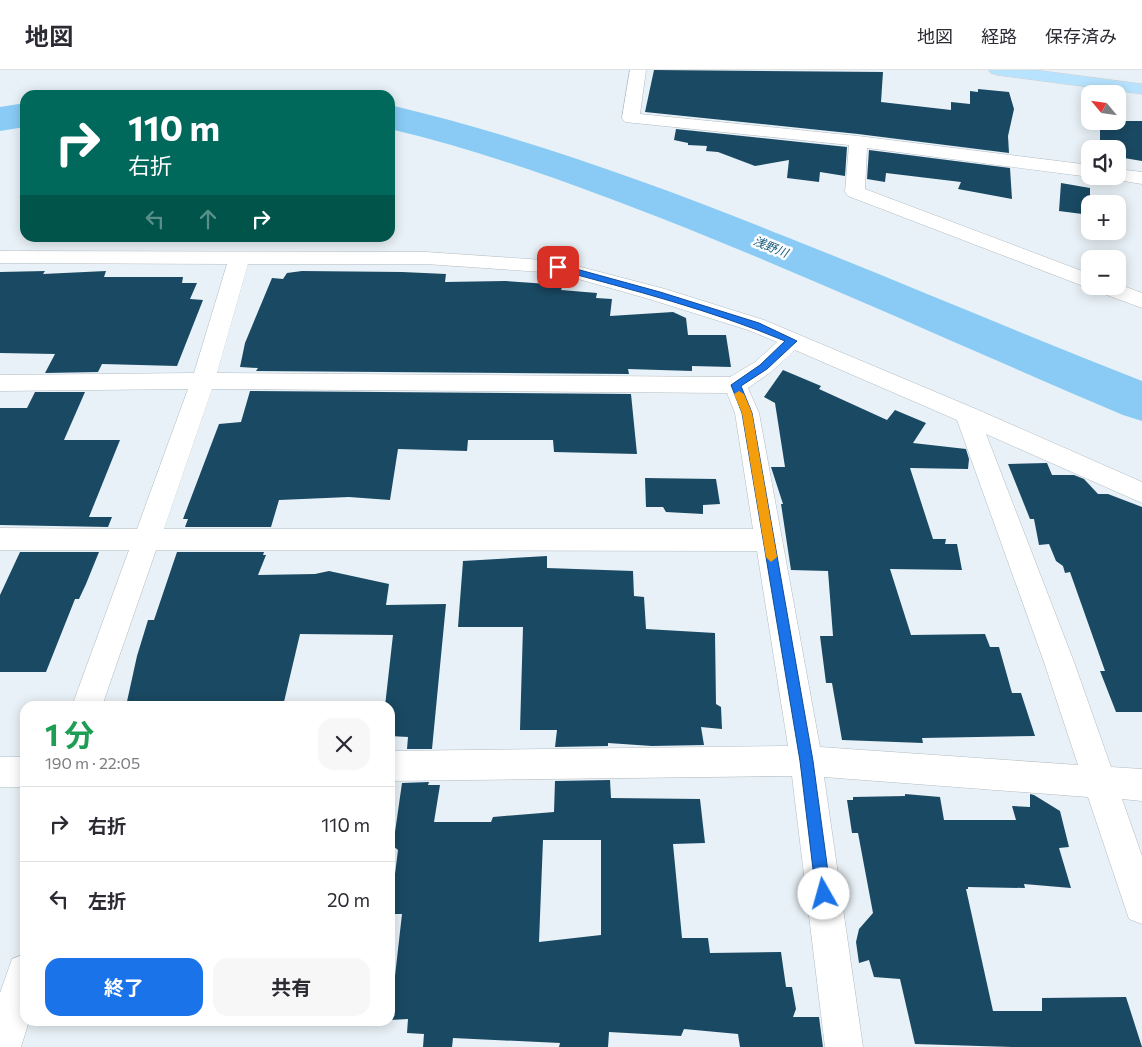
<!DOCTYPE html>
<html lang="ja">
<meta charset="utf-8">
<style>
:root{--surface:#fff;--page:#f7f7f7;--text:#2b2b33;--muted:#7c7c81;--line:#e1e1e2;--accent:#1a73e8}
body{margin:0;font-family:Commissioner,"Noto Sans JP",sans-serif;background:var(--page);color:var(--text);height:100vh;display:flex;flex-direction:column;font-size:19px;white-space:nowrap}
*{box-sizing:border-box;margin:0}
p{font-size:16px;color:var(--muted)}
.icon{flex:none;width:28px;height:28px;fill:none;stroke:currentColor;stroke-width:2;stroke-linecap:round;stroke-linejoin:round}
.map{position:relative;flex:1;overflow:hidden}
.details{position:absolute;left:20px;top:631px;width:375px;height:325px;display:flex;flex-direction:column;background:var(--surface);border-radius:15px;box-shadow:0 2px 12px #0003}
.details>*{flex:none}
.hud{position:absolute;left:20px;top:20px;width:375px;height:152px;border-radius:15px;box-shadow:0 2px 12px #0003;background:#00695c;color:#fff;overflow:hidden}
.needle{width:32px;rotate:299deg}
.buttons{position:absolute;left:1081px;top:15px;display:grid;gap:10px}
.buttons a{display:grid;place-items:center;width:45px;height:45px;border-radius:10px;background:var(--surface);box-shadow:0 2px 12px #0003;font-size:25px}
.pin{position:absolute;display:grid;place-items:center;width:42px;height:42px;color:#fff;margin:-21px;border-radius:10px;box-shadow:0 2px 8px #0006}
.me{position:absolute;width:55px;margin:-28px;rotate:353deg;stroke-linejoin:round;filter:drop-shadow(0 0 4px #0008)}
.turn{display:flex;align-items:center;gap:18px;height:105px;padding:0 25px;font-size:22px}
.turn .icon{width:65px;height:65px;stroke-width:2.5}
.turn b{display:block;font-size:35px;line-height:42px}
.lanes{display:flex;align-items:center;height:48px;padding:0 25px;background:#0003;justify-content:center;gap:25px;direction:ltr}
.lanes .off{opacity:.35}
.round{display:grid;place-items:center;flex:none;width:52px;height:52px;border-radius:15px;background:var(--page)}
.head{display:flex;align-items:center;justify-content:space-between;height:85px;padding:0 25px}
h1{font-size:30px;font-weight:700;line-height:38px;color:#1e9e55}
.primary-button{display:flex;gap:10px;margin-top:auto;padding:10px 25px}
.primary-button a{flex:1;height:58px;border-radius:15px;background:var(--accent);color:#fff;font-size:20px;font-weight:700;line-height:58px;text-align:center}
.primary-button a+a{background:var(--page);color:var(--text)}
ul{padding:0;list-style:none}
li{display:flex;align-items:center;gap:15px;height:75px;padding:0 25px;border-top:1px solid var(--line)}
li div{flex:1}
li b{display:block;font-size:19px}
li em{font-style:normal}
header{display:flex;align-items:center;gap:30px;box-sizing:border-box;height:70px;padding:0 25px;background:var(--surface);border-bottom:1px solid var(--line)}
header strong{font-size:24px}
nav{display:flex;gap:28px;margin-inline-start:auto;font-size:18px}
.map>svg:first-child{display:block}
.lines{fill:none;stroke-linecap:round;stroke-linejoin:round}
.river{fill:#89cbf5;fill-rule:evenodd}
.building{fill:#1a4963;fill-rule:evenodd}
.street-casing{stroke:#b2bbc0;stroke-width:1}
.primary-casing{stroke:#cdcece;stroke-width:1}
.street{fill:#fff;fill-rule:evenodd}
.primary{fill:#b8e3fe;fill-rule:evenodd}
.route{fill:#1a73e8;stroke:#114b97}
.slow{fill:#f59e0b}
.labels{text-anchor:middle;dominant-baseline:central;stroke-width:5;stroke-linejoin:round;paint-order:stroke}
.far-water-label{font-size:12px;font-style:italic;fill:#145779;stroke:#fcfdff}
</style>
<header>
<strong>地図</strong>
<nav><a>地図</a><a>経路</a><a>保存済み</a></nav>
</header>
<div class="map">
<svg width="1142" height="977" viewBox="0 0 1142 977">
<rect width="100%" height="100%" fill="#e8f1f7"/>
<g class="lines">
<path class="river" d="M25,33V57L0,61V37Z
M390,35C525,67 655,114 784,166C903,213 1022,264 1142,311V351L1123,345C977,283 833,217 686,158C589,120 492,83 390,59Z"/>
</g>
<path class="building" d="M654,0L883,2L881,32L951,40V32L970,34V21L978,22V19L1009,22L1014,39L1008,66L1009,83L858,64L645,42Z
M1100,51H1142V91L1118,87V79H1100Z
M676,59L847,77L845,106L820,102L819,112L787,108L789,90L755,96L718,82L706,81L707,76L688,75V73L674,70Z
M869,80L1010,98L1012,129L958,119L961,112L886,103L885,112L867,109Z
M1061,113L1090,118V145L1059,141Z
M45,201L43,204L106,201L104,207H183L182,213H197L190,229L203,230L177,296L102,294L98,302L45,303L55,284L0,283V202Z
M302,201L402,202L446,204L445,212L505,211L563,215L561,220L597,223L596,228L612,229L610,246L673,242L686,248L688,265H726L731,297L692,296V301L628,299L629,304L256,301L258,298L240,297L245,273L272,208L283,209L287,203Z
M783,300L821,316L819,319L887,350L895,340L926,353L913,373L966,379L969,389L968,399L910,398L933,469H946L945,474H957L962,500L890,499L911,565L985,564L990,577H999L1012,623H1021L1035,666L922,668L923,673L842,670L832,613H826L820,566H833L828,501L791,500L781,434H783L771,397H785L775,333L764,327Z
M250,321L631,324L637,384L554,382L553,370H468L467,381L398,379L390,430L349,427L279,430L271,457H185L188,449H183L219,354L241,352Z
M35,322H85L64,370H120L89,447H112L108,457L0,455V338H27Z
M1047,393L1052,405H1074L1084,409L1098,424H1108L1142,437V642H1116L1100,601H1105L1070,502L1065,503L1063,496L1056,491L1049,474L1039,475L1034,449H1030L1008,394Z
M645,408L716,409L720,434L703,435V444L666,442L663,437H646Z
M20,482H99L86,514L79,529H75L46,602H0V525Z
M177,482H264L263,485H266L258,505L315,504L329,501L389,514L386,535L446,534L432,679H407L408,667L390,666V636H385L393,565L300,564L283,636H126L137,586L148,550H154Z
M547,486V498L633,501L634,526L644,527L646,559L715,563L716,634L721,637L722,659L701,657L704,675L652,676L608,673V676L555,677L557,660H520L523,557H458L463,491Z
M610,710L611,728L700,729L705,773L673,774L682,868H708L710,883L781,882L786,917H792L796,939L793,947H819L823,977H740L738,964L684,959L681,966L609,962L608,977H559L560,973L453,968L452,977H423L424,964L407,963L408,949L390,950L402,844H390L398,780L393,776L402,713L429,712L428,715H440L434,752H491L493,747L554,742L555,711ZM543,770H601V865L539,872Z
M905,724L940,727L944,750H1016L1012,736L1030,737V724L1034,725L1060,741L1069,777L1059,778L1071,818L1024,814L1025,818L968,817V819H966L993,941H1042V928L1126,927L1142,977H1012L915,974L900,909L874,907L869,890L859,893L856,872L859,859L873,843L858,763H852L847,730H853V727L905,726Z"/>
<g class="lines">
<defs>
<path id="street" d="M630,0H646L640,44L858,66L1090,95V107L867,78L865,119L1090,204V216H1118V214L1142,223V238L1096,221L1094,217L1083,216L848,126L845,122L849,75L625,52L622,48Z
M1118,99L1142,102V114L1111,109L1109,106H1118Z
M0,181L426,182L558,191L665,219L764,250L976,339L1142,412V433L986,364L1074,592L1111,697L1142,699V731L1122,729L1142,786V854L1129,849L1088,727L824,707L863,977H825L792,706L390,711V681L788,676L757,481L156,480L102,636H72L129,480H0V458L137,459L188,319L0,321V305L194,303L227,194L0,193ZM248,194H426L557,203L649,229L748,260L777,272L755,292L730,307L217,303ZM795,280L957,350L1044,592L1078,695L820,677L759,343L748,318L771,302ZM212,319L727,323L735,343L753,459H164Z
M0,687H25V717H0Z
M25,884V951H29L21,977H0V923L12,889Z"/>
<path id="primary" d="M989,0H1035L1142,14V24L997,5L991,3Z"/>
</defs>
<use href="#street" class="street-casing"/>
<use href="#primary" class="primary-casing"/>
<use href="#street" class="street"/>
<use href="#primary" class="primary"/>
</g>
<path class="route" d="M558,194L660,222L759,253L797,271L767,299L741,316L752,343L813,691L831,824L829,830L824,832L819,830L816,824L800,691L742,343L731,315L760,295L785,271C711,240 633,220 555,199L554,197Z"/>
<path class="slow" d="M739,321L744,324L752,343L777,487L771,492L766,487L742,343L734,324Z"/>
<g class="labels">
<g class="far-water-label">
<text transform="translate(771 176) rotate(22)">浅野川</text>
</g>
</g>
</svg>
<div class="buttons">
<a><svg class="needle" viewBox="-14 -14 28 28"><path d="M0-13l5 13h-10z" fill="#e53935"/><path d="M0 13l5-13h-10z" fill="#7c7c81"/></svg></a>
<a><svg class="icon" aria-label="sound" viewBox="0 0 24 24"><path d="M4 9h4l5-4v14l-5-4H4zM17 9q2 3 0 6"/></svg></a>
<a>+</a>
<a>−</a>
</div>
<div class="pin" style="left:558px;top:197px;background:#d93025"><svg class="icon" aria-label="arrive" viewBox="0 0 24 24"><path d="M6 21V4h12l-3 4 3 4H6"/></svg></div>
<svg class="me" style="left:824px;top:824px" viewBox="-20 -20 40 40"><circle r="19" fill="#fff"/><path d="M0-13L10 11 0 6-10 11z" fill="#1a73e8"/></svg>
<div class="hud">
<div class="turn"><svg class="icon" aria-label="right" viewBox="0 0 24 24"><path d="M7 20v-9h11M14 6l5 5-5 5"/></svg><div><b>110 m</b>右折</div></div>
<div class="lanes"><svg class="icon off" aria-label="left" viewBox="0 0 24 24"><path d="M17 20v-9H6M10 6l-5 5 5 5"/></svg><svg class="icon off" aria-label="ahead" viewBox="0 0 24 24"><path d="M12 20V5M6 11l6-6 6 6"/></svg><svg class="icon" aria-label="right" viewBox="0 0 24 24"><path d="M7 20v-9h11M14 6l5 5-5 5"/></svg></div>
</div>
<section class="details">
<div class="head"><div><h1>1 分</h1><p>190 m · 22:05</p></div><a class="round"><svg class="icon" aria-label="close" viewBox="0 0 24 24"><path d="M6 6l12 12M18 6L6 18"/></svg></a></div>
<ul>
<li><svg class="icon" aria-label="right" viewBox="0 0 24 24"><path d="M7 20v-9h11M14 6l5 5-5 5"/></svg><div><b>右折</b></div><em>110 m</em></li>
<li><svg class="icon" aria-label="left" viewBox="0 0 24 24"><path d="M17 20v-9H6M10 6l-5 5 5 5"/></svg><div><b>左折</b></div><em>20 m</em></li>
</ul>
<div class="primary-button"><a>終了</a><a>共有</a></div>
</section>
</div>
